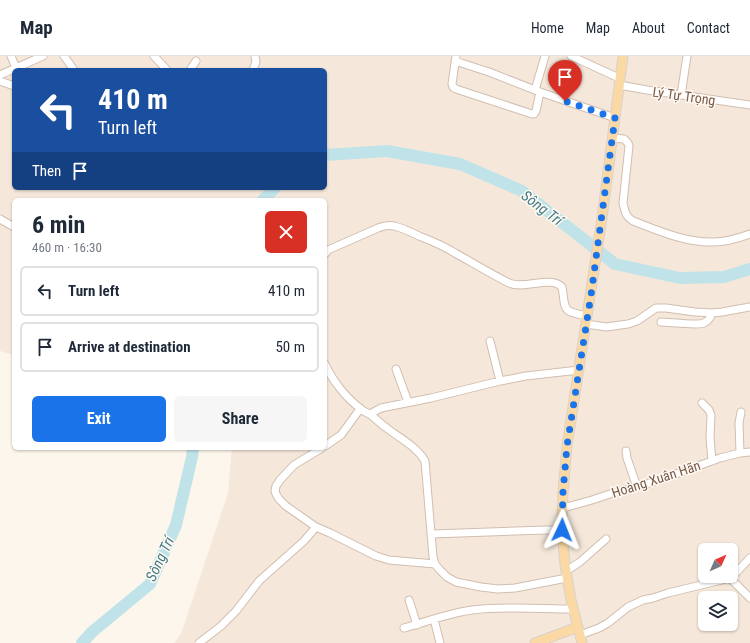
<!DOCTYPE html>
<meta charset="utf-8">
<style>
:root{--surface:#fff;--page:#f6f6f7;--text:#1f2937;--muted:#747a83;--line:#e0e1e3;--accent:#1a73e8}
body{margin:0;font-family:"Roboto Condensed",sans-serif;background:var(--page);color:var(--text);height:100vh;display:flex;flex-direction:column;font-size:15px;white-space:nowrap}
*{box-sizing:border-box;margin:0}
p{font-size:13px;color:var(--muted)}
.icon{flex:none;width:22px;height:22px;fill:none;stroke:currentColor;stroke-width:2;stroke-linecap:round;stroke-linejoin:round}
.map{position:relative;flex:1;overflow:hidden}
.drawer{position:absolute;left:12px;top:142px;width:315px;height:252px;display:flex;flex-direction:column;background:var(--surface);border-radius:6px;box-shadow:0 1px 3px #0004}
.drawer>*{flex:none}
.banner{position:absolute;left:12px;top:12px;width:315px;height:122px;border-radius:6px;box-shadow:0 1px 3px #0004;background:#1a4fa0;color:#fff;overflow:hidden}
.needle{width:26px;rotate:45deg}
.fabs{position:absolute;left:698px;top:487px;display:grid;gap:8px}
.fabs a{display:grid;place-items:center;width:40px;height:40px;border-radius:6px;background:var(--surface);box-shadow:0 1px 3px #0004;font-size:20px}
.pin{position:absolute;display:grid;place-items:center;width:34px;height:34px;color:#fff;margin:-41px -17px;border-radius:50% 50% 50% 0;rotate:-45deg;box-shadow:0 0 4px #0007}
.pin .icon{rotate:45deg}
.me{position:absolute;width:44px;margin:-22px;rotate:2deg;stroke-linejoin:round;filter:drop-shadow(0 0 3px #0008)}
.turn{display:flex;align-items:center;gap:14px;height:84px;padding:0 20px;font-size:18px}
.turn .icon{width:52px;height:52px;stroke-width:2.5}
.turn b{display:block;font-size:28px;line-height:34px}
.then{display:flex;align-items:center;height:38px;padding:0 20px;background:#0003;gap:8px;font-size:15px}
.round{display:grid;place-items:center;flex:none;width:42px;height:42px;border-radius:6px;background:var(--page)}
.overview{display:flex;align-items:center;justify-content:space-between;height:68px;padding:0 20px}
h1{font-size:24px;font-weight:700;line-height:30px}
.primary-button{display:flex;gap:8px;margin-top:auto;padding:8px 20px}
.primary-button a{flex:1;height:46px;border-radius:6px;background:var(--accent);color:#fff;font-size:16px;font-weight:700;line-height:46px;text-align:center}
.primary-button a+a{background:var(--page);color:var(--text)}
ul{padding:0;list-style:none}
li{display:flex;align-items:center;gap:12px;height:50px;margin:0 8px 6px;padding:0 12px;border:2px solid var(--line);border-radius:6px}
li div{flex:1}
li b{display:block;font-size:15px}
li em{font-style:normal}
header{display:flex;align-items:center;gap:24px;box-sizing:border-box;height:56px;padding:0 20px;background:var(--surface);border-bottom:1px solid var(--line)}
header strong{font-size:19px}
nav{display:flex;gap:22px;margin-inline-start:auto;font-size:14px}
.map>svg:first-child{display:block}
.residential{fill:#f5e8da;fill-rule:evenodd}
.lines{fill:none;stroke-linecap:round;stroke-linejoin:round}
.river{stroke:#bfe3e8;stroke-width:12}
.minor-casing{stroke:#d1beb0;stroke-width:9}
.major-casing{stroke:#dad1cd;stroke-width:11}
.minor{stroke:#fff;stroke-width:7}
.major{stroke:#fbd9a5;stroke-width:9}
.route{stroke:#1a73e8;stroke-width:7;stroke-dasharray:0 12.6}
.labels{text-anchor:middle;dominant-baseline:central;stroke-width:3;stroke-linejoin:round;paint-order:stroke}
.street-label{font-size:14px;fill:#7a5c4d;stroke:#fffaf3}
.water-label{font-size:15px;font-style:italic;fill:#437c86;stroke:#fffaf3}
</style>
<header>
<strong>Map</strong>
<nav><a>Home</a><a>Map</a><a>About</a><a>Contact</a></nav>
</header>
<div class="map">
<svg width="750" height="587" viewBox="0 0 750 587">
<rect width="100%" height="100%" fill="#fdf6ec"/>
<path class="residential" d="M0,0H750V587H174L181,578L228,437L232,392H325V144H14V299L0,295ZM14,14H325V132H14ZM705,494H731V520H705ZM705,542H731V568H705Z"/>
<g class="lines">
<path class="river" d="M325,99L387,95L460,108L522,135L615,208L680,222L724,221L750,213
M263,144L275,132
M82,587L92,576L150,528L176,469L192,401L193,392"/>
<defs>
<path id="minor" d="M11,0L16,12
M64,0L74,14
M154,0L167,14
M456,0L452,28L453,31L456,33L532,58H534L536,55L540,36
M571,0L619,22
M455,5L489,16L540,36L615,62
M190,14L196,5
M253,14L256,6L255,0
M0,19L43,0
M0,25L14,30
M619,29L647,34L750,49
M535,34L545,0
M681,39L687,0
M612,82L624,83L628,87L629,90L623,147C625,155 625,160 633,165C659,175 686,187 714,186C726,186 739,182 750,178
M0,163L14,171
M325,198L328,194L378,172C383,170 389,169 394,170C402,172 411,176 419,180C432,185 444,190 455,197C473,207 491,218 509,227C525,234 550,219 562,231C566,255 561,255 587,260
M661,266C669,266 698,270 704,267C708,265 711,261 712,257
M586,268L606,271L628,268L637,265L656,252H666L695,256L712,257L722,256L750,251
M490,285L500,325
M325,308C332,324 346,342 361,353C364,356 368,357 371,359C377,364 382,369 388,373C401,383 416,390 425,405L433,501L435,508L439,513L447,521L456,526L481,531L498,533L515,532L567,522
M396,313L408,346
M702,347L709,354L711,359L710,382L712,405
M370,358L381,352L431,342L500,325L526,320L579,314
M325,390L341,379L360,353
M322,392L294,409L280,424L276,430L275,435L276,438L279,443L286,450L316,471L330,477L376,500L389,504L435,508
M626,395L627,402L637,431
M740,397L739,367L741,356
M563,452L592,444L613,437L637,431L668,421L720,402L740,397L750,396
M432,478L547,474H562
M566,515L580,506L606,483
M730,522L750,542
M409,544L417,569
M434,563L440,587
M404,572C426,566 449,557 472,554C505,550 540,553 573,553
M580,579L599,572L608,567L628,551L643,544L653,542L668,537L730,522L734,519L750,502
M199,587L221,570L236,555L259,525L304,485L316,471"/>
<path id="major" d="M535,587L578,571
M582,587L571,544L565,509L562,474L563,436L567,390L602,162L623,0"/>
</defs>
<use href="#minor" class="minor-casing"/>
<use href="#major" class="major-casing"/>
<use href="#minor" class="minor"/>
<use href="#major" class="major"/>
</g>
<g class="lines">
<path class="route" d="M562,474L563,436L567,390L591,239L615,62L565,45"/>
</g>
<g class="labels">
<g class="street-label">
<text transform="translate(684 40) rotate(8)">Lý Tự Trọng</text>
<text transform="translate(656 423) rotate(-18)">Hoàng Xuân Hãn</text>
</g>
<g class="water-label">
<text transform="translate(542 152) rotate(37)">Sông Trí</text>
<text transform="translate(160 503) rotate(-65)">Sông Trí</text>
</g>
</g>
</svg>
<div class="fabs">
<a><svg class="needle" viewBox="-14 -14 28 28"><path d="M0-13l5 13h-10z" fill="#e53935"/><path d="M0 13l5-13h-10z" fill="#747a83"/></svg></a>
<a><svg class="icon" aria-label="layers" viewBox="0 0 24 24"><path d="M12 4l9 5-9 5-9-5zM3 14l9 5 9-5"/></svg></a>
</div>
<div class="pin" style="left:565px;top:45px;background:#d93025"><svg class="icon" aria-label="arrive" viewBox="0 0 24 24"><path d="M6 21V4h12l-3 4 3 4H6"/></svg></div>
<svg class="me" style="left:562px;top:474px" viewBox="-20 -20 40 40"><path d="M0-17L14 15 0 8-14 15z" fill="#1a73e8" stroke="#fff" stroke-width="4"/></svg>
<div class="banner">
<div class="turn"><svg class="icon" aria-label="left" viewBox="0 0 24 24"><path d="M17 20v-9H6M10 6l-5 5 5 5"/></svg><div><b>410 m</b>Turn left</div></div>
<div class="then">Then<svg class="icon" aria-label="arrive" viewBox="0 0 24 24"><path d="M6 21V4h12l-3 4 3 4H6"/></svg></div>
</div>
<section class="drawer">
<div class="overview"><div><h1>6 min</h1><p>460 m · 16:30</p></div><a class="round" style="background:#d93025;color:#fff"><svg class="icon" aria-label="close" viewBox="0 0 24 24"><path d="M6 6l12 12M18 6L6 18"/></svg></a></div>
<ul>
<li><svg class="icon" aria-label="left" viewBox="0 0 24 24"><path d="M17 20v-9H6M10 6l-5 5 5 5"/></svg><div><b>Turn left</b></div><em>410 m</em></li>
<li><svg class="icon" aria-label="arrive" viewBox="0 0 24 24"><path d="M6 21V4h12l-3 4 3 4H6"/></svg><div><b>Arrive at destination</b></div><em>50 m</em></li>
</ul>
<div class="primary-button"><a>Exit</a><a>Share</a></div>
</section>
</div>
